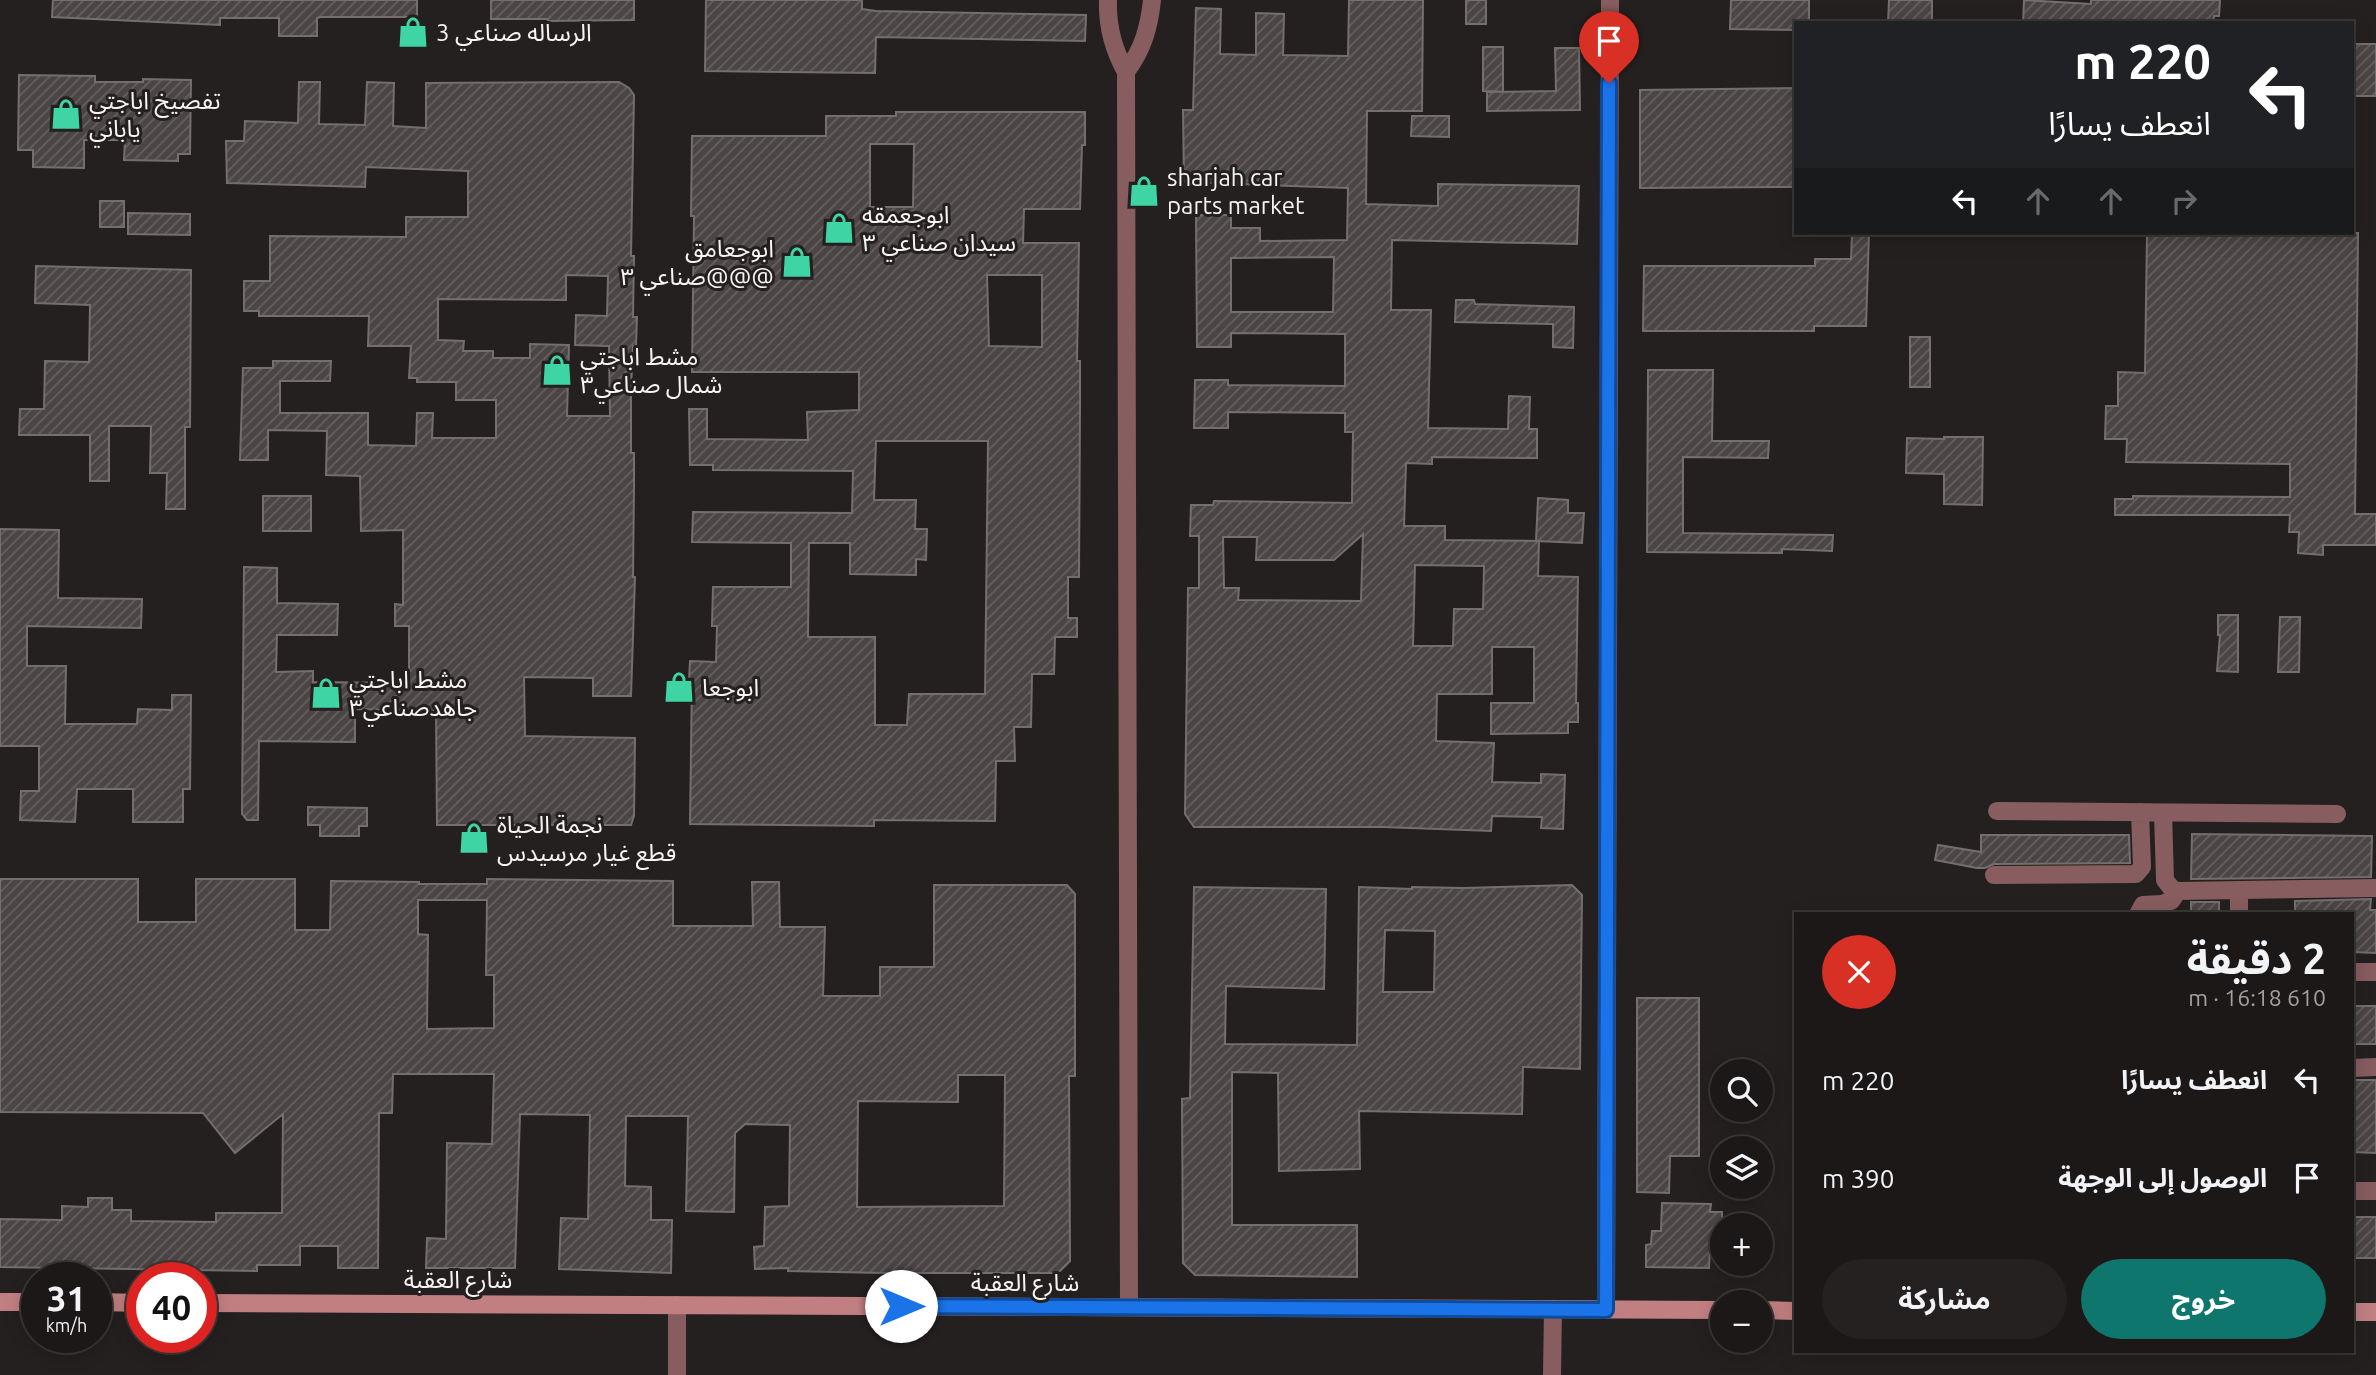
<!DOCTYPE html>
<html lang="ar">
<meta charset="utf-8">
<style>
:root{--surface:#1c1818;--page:#252121;--text:#f1f3f6;--muted:#a0a0a2;--line:#3a3737;--accent:#0f766e}
body{margin:0;font-family:Ubuntu,"Noto Sans Arabic",sans-serif;background:var(--page);color:var(--text);direction:rtl;height:100vh;display:flex;flex-direction:column;font-size:26px;white-space:nowrap}
*{box-sizing:border-box;margin:0}
p{font-size:23px;color:var(--muted)}
.icon{flex:none;width:38px;height:38px;fill:none;stroke:currentColor;stroke-width:2;stroke-linecap:round;stroke-linejoin:round}
.map{position:relative;flex:1;overflow:hidden;direction:ltr}
.panel{position:absolute;left:1794px;top:912px;width:560px;height:441px;display:flex;flex-direction:column;background:var(--surface);border-radius:0px;box-shadow:0 4px 18px #0003,0 0 0 2px var(--line);direction:rtl}
.panel>*{flex:none}
.top-card{position:absolute;left:1794px;top:21px;width:560px;height:214px;border-radius:0px;box-shadow:0 4px 18px #0003,0 0 0 2px var(--line);direction:rtl;background:#202124;color:#fff;overflow:hidden}
.tools{position:absolute;left:1710px;top:1059px;display:grid;gap:14px}
.tools a{display:grid;place-items:center;width:63px;height:63px;border-radius:50%;background:var(--surface);box-shadow:0 4px 18px #0003,0 0 0 2px var(--line);font-size:35px}
.speed{position:absolute;left:21px;top:1262px;display:flex;gap:14px;font-size:35px;font-weight:700;text-align:center}
.speed>*{display:grid;place-content:center;width:91px;height:91px;border-radius:50%;background:var(--surface);box-shadow:0 4px 18px #0003,0 0 0 2px var(--line);line-height:1}
.speed small{font-size:18px;font-weight:400}
.speed .limit{border:10px solid #d22;background:#fff;color:#111}
.pin{position:absolute;display:grid;place-items:center;width:60px;height:60px;color:#fff;margin:-72px -30px;border-radius:50% 50% 50% 0;rotate:-45deg;box-shadow:0 0 7px #0007}
.pin .icon{rotate:45deg}
.me{position:absolute;width:77px;margin:-38px;rotate:90deg;stroke-linejoin:round;filter:drop-shadow(0 0 5px #0008)}
.turn{display:flex;align-items:center;gap:24px;height:147px;padding:0 28px;font-size:32px}
.turn .icon{width:91px;height:91px;stroke-width:2.5}
.turn b{display:block;font-size:49px;line-height:60px}
.lanes{display:flex;align-items:center;height:66px;padding:0 28px;background:#0003;justify-content:center;gap:35px;direction:ltr}
.lanes .off{opacity:.35}
.round{display:grid;place-items:center;flex:none;width:74px;height:74px;border-radius:37px;background:var(--page)}
.summary{display:flex;align-items:center;justify-content:space-between;height:119px;padding:0 28px}
h1{font-size:42px;font-weight:700;line-height:52px}
.cta{display:flex;gap:14px;margin-top:auto;padding:14px 28px}
.cta a{flex:1;height:80px;border-radius:42px;background:var(--accent);color:#fff;font-size:28px;font-weight:700;line-height:80px;text-align:center}
.cta a+a{background:var(--page);color:var(--text)}
ul{padding:0;list-style:none}
li{display:flex;align-items:center;gap:21px;height:98px;padding:0 28px}
li div{flex:1}
li b{display:block;font-size:26px}
li em{font-style:normal}
.map>svg:first-child{display:block}
.building{fill:url(#building-hatch);stroke:#746e6e;stroke-width:2;fill-rule:evenodd}
.lines{fill:none;stroke-linecap:round;stroke-linejoin:round}
.street{stroke:#875d5f;stroke-width:18}
.secondary{stroke:#c27f82;stroke-width:18}
.route-casing{stroke:#114b97;stroke-width:18}
.route{stroke:#1a73e8;stroke-width:12}
.labels{text-anchor:middle;dominant-baseline:central;stroke-width:6;stroke-linejoin:round;paint-order:stroke}
.poi-label{font-size:24px;fill:#f7f4f4;stroke:#252020;text-anchor:start}
.street-label{font-size:24px;fill:#f7f4f4;stroke:#252020}
</style>
<div class="map">
<svg width="2376" height="1375" viewBox="0 0 2376 1375">
<defs>
<pattern id="building-hatch" width="6" height="6" patternUnits="userSpaceOnUse" patternTransform="scale(1.75)"><rect width="6" height="6" fill="#4b4545"/><path d="M-1 1l2-2M0 6l6-6M5 7l2-2" fill="none" stroke="#666060"/></pattern>
</defs>
<rect width="100%" height="100%" fill="#252020"/>
<path class="building" d="M53,0H417V17H321L317,18V36H279V18H220V25L52,17Z
M491,0H634V20L548,21V19H491Z
M706,0H862V9L876,11L1086,15L1085,41L876,37L875,73L705,71Z
M1349,0H1423L1422,111H1367L1366,204L1438,206V184L1579,186L1577,244L1392,240L1391,310H1431L1428,428L1508,429L1509,396L1530,397L1529,429H1537V458L1432,457V464L1406,463L1404,526H1445V540L1539,541L1538,576L1578,577L1576,703H1578V722H1568V733L1491,734V703H1534V647H1492V694H1437L1436,741L1494,743L1492,782L1541,783V774L1565,775L1563,829L1541,828L1542,817L1492,816L1491,831L1383,827H1194L1185,814L1188,588H1199V536H1190L1191,505H1213L1214,501L1352,503L1353,432H1345V413L1228,412V428H1194L1195,380H1228V385L1345,386V334L1231,333V347H1197L1196,215H1231V228H1260V241L1347,240L1348,188L1184,182L1183,110H1193L1196,8L1221,9L1220,54L1256,55V13L1284,14L1283,55L1348,56ZM1334,257L1333,312H1231V258ZM1363,534L1361,601L1238,600L1239,588H1224L1223,537H1257L1256,560H1334ZM1415,565L1484,566L1483,609H1454L1453,646H1413Z
M1466,0H1486V24H1466Z
M1731,0H1809V23H1796V30L1730,29Z
M1889,0H1932V23H1888Z
M2024,0L2091,4V0H2220L2219,16H2214L2213,23H2023Z
M2352,44H2376V96H2352Z
M1483,47H1503V92L1483,91Z
M1555,48H1579L1580,110L1487,111V92L1556,91Z
M19,75L95,76V82H143V79L191,80L190,154H178V161L124,160L125,140H84V168L33,167V150H18Z
M299,82H320L319,124L365,125L367,82L394,83L393,126L426,128V83L619,82L629,88L634,95L631,256H634L633,317H637L636,346H633L631,389V453H634V486L633,577H635L631,696H593V678L524,677L525,736L635,738L634,816L631,825H437L436,711L355,709V742L259,741L258,820H247L242,814L244,567L277,568V603L338,604L337,635H277L276,672L313,671V682L409,683V626H395V604L403,605V530L361,531L360,476L326,475L327,431L268,430V460H240L243,368H273V361H331L330,381H280V413H368V445L416,446L417,413H433L432,438H496V400H456V382H417V378H409L411,346H368L369,316H259V311H244V281H270V236L406,237V217H468V171L366,167L365,187L227,183L226,141H244L245,121L298,123ZM566,275L608,276L607,316L576,315L575,345L609,346L610,416H567L569,345L530,344V358H493V351H463L464,341L438,340V299L566,300Z
M1796,88V187L1640,188V90Z
M896,112H1085V145H1082L1080,209H1024L1023,243H1079L1077,361H1080V406L1079,577H1068V618H1077V637H1055L1054,674H1032L1031,727H1014L1015,761H996L995,821L874,820V826L690,824L692,680H689L690,661L716,662L717,626H712L713,587H791V543L692,542L693,512L852,513L853,471L713,470V465H690L689,409H707V439L808,440L807,412L859,410V372H692L694,216H691L692,136H826V116H896ZM870,144H914L913,207H870ZM987,275H1042V347L989,346ZM876,441H988L985,694H909L907,725H875V637H808L809,543H850V574L916,575V559L926,560L927,529H915L916,500H874Z
M1412,116H1449V137L1411,136Z
M100,201H124V227H100Z
M128,213L190,214V235L128,234Z
M1852,233H1869L1866,326H1814V331H1643L1644,266H1815V259H1851Z
M2147,233H2358L2355,514H2376V545H2323V555L2298,553L2299,532H2289L2290,515H2115V499H2133V496L2290,497V464L2126,462L2127,439H2105L2106,406H2118V372L2145,373Z
M36,266L191,270L190,427H185V509H166L167,473H150L151,426H109V481H90V435H19L20,409H44L45,361L89,362L90,305L35,303Z
M1456,300H1474L1475,304L1574,307L1573,348L1553,347V324L1455,322Z
M1910,337H1930V387H1910Z
M1648,370H1713L1712,441H1769L1768,458L1683,457V533L1833,535L1832,551L1782,549V553L1647,552Z
M1944,437H1983L1982,505L1944,504V474L1906,473L1907,438L1944,439Z
M263,496H311V531H263Z
M1538,498L1568,500V513H1584L1582,543L1536,541Z
M0,529L59,530L58,598L142,599L141,628L27,626V666H66L65,724H137L138,709L172,710V695H191L190,789H183V822H133V789H77L75,822L20,820L21,791H39V746H0Z
M2218,615H2238V672L2217,671L2220,635H2218Z
M2280,617H2300L2299,672H2278Z
M308,807L367,808V826H359V836H320V825H308Z
M2192,834L2372,836L2371,877L2191,879Z
M1981,835H2129L2130,863L1994,864L1985,868H1977L1935,860L1938,845L1981,852Z
M0,879H138V922H196V879H295V930H330L331,881L419,882V884H487V879L673,881V926H753L752,882H779L780,927H825L823,996H880V967H934V885H1067L1075,894V1076H1069L1070,1261L1058,1273H884L788,1271V1268L755,1269L754,1247L764,1246L765,1207L789,1206L790,1125L745,1124L735,1133L734,1212L686,1211L688,1116H626L625,1186L651,1187V1220H672L671,1273L559,1269L561,1218L588,1219L590,1115L520,1114L515,1268H426L427,1238L446,1239L447,1143L492,1144L494,1074H393L392,1113H379L378,1268H338V1246H300V1265H257V1271L0,1267V1219L62,1220V1206L88,1207V1198H112V1210H131V1221L216,1222V1213H282L283,1114L235,1153L203,1113L0,1112ZM418,900H487L486,975H494V1028L427,1029L428,935L418,934ZM958,1075H1005L1004,1206L857,1207L858,1101L958,1102Z
M1572,885L1582,895L1580,1069L1523,1067L1522,1114L1359,1111L1360,1169L1279,1171L1278,1073L1232,1072V1225H1357V1277L1195,1275L1183,1263L1182,1099L1190,1098L1194,887L1326,889L1324,989L1226,986L1225,1044L1357,1045L1359,887L1412,889V887L1464,888ZM1385,930L1435,931L1434,992H1383Z
M2371,899L2370,910H2376V953L2352,952V914H2295V901Z
M2191,902H2219V914H2191Z
M1637,998H1699V1156H1670L1669,1193L1637,1192Z
M2352,1006H2376V1044H2352Z
M2352,1080H2376V1153L2352,1152Z
M1662,1203L1711,1204L1710,1212H1722V1251H1710L1709,1268L1646,1267V1245L1651,1244L1652,1231H1661Z
M2352,1217H2376V1258H2352Z"/>
<g class="lines">
<path class="street" d="M1108,0C1107,27 1113,49 1126,72L1129,1307
M1126,72C1143,49 1149,28 1152,0
M1997,811L2337,814
M2163,813L2165,880L2172,889L2178,891L2376,888
M1994,875L2136,874L2142,867L2140,812
M2239,890V914
M2138,914L2143,905L2161,904L2171,901L2178,891
M2352,972H2376
M2352,1068L2376,1067
M2352,1191H2376
M1606,1310L1610,0
M677,1375V1305
M1552,1375L1553,1309"/>
<path class="secondary" d="M0,1302H37
M96,1302L142,1303
M201,1303L1722,1310
M1760,1310L1796,1311
M2352,1312H2376"/>
</g>
<g class="lines">
<defs>
<path id="route" d="M901,1306L1606,1310L1609,83"/>
</defs>
<use href="#route" class="route-casing"/>
<use href="#route" class="route"/>
</g>
<defs>
<symbol id="shop-bare" viewBox="-9 -9 18 18"><path d="M-5-2.5h2.3a2.7 3.5 0 0 1 5.4 0H5L5.5 6h-11ZM-1.5-2.5h3a1.5 2.3 0 0 0-3 0Z" fill="#3ed4a3" stroke="#252020" stroke-width="2.5" paint-order="stroke"/></symbol>
</defs>
<g fill-rule="evenodd">
<use href="#shop-bare" x="391" y="10" width="44" height="44"/>
<use href="#shop-bare" x="44" y="92" width="44" height="44"/>
<use href="#shop-bare" x="1122" y="169" width="44" height="44"/>
<use href="#shop-bare" x="817" y="206" width="44" height="44"/>
<use href="#shop-bare" x="775" y="240" width="44" height="44"/>
<use href="#shop-bare" x="535" y="348" width="44" height="44"/>
<use href="#shop-bare" x="657" y="665" width="44" height="44"/>
<use href="#shop-bare" x="304" y="671" width="44" height="44"/>
<use href="#shop-bare" x="452" y="816" width="44" height="44"/>
</g>
<g class="labels">
<g class="poi-label">
<text x="436" y="32">الرساله صناعي 3</text>
<text x="89" y="100">تفصيخ اباجتي<tspan x="89" dy="28">ياباني</tspan></text>
<text x="1167" y="177">sharjah car<tspan x="1167" dy="28">parts market</tspan></text>
<text x="862" y="214">ابوجعمقه<tspan x="862" dy="28">سيدان صناعي ٣</tspan></text>
<text x="774" y="248" text-anchor="end">ابوجعامق<tspan x="774" dy="28">صناعي ٣@@@</tspan></text>
<text x="580" y="356">مشط اباجتي<tspan x="580" dy="28">شمال صناعي٣</tspan></text>
<text x="349" y="679">مشط اباجتي<tspan x="349" dy="28">جاهدصناعي٣</tspan></text>
<text x="702" y="687">ابوجعا</text>
<text x="497" y="824">نجمة الحياة<tspan x="497" dy="28">قطع غيار مرسيدس</tspan></text>
</g>
<g class="street-label">
<text x="458" y="1279">شارع العقبة</text>
<text x="1025" y="1282">شارع العقبة</text>
</g>
</g>
</svg>
<div class="tools">
<a><svg class="icon" aria-label="search" viewBox="0 0 24 24"><circle cx="10" cy="10" r="6"/><path d="M15 15l6 6"/></svg></a>
<a><svg class="icon" aria-label="layers" viewBox="0 0 24 24"><path d="M12 4l9 5-9 5-9-5zM3 14l9 5 9-5"/></svg></a>
<a>+</a>
<a>−</a>
</div>
<div class="speed"><div>31<small>km/h</small></div><div class="limit">40</div></div>
<div class="pin" style="left:1609px;top:83px;background:#d93025"><svg class="icon" aria-label="arrive" viewBox="0 0 24 24"><path d="M6 21V4h12l-3 4 3 4H6"/></svg></div>
<svg class="me" style="left:901px;top:1306px" viewBox="-20 -20 40 40"><circle r="19" fill="#fff"/><path d="M0-13L10 11 0 6-10 11z" fill="#1a73e8"/></svg>
<div class="top-card">
<div class="turn"><svg class="icon" aria-label="left" viewBox="0 0 24 24"><path d="M17 20v-9H6M10 6l-5 5 5 5"/></svg><div><b>220 m</b>انعطف يسارًا</div></div>
<div class="lanes"><svg class="icon" aria-label="left" viewBox="0 0 24 24"><path d="M17 20v-9H6M10 6l-5 5 5 5"/></svg><svg class="icon off" aria-label="ahead" viewBox="0 0 24 24"><path d="M12 20V5M6 11l6-6 6 6"/></svg><svg class="icon off" aria-label="ahead" viewBox="0 0 24 24"><path d="M12 20V5M6 11l6-6 6 6"/></svg><svg class="icon off" aria-label="right" viewBox="0 0 24 24"><path d="M7 20v-9h11M14 6l5 5-5 5"/></svg></div>
</div>
<section class="panel">
<div class="summary"><div><h1>2 دقيقة</h1><p>610 m · 16:18</p></div><a class="round" style="background:#d93025;color:#fff"><svg class="icon" aria-label="close" viewBox="0 0 24 24"><path d="M6 6l12 12M18 6L6 18"/></svg></a></div>
<ul>
<li><svg class="icon" aria-label="left" viewBox="0 0 24 24"><path d="M17 20v-9H6M10 6l-5 5 5 5"/></svg><div><b>انعطف يسارًا</b></div><em>220 m</em></li>
<li><svg class="icon" aria-label="arrive" viewBox="0 0 24 24"><path d="M6 21V4h12l-3 4 3 4H6"/></svg><div><b>الوصول إلى الوجهة</b></div><em>390 m</em></li>
</ul>
<div class="cta"><a>خروج</a><a>مشاركة</a></div>
</section>
</div>
